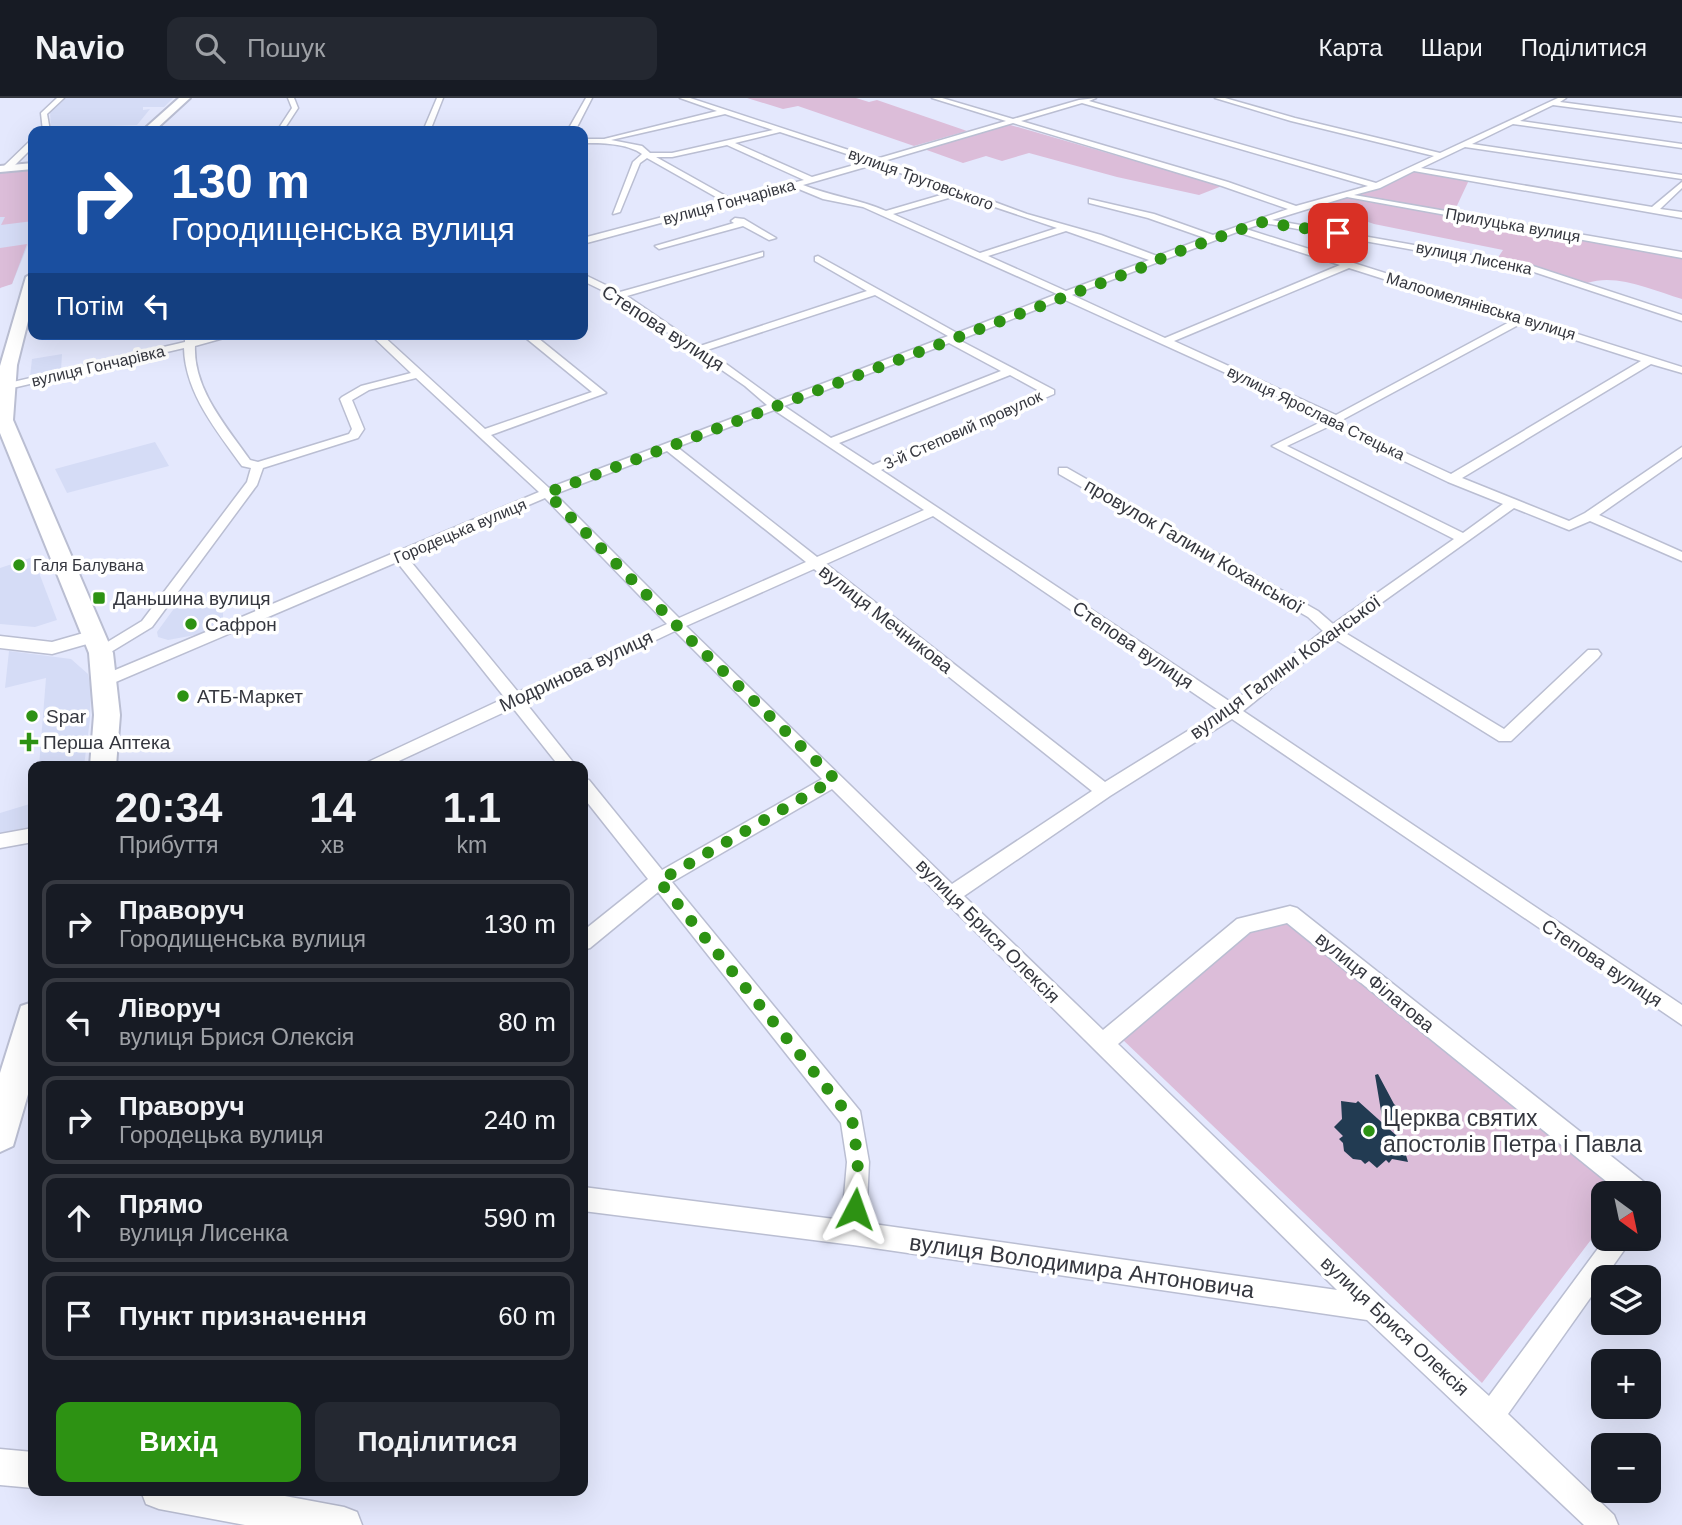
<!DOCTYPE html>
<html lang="uk">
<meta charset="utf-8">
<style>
:root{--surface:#171b24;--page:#242831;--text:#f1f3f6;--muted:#9ea1a6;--line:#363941;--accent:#2d9213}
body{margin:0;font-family:Helvetica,sans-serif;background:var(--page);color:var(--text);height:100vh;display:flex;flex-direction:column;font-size:26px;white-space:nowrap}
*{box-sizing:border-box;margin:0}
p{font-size:23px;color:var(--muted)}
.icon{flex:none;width:38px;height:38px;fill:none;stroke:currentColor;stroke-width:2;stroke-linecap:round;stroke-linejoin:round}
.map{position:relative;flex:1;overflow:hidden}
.sheet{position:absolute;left:28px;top:663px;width:560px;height:735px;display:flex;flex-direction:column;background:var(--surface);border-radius:14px;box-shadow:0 7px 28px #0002}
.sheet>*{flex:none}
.hud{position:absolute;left:28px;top:28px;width:560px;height:214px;border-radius:14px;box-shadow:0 7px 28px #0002;background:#1a4fa0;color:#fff;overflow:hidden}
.needle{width:46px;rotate:147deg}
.buttons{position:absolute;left:1591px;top:1083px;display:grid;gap:14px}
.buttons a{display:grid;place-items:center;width:70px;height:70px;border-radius:14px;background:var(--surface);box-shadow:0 7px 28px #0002;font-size:35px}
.pin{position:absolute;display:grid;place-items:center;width:60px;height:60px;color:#fff;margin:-30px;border-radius:14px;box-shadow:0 4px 10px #0006}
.me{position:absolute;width:77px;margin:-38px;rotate:4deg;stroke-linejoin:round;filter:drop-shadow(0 0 5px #0008)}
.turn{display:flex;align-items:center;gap:24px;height:147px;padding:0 28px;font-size:32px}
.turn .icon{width:91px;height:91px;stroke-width:2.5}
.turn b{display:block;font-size:49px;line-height:60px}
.then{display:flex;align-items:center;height:66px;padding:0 28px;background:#0003;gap:14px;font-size:26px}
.eta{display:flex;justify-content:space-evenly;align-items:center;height:119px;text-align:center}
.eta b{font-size:42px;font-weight:600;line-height:49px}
.button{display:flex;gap:14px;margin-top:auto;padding:14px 28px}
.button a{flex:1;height:80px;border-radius:14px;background:var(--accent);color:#fff;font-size:28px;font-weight:600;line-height:80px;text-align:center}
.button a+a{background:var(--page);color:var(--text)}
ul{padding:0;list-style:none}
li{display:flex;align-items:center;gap:21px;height:88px;margin:0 14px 10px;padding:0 14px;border:4px solid var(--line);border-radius:14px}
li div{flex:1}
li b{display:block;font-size:26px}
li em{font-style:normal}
header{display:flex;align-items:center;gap:42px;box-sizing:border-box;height:98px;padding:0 35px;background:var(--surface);border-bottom:2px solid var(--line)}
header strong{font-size:33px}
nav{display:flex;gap:38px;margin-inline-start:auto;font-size:24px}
.search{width:490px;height:63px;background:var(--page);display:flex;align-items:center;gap:18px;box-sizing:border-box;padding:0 24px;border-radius:14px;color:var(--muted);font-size:26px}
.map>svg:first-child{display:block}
.built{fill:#d5dcf6}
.green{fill:#dcbdd9}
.building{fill:#223b52}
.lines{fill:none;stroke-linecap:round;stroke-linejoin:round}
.minor-casing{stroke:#babed2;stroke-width:3}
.tertiary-casing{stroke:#babed2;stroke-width:3}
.secondary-casing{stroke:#babed2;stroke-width:4}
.primary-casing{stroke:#babed2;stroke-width:4}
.minor{fill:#fff;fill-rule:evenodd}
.tertiary{fill:#fff;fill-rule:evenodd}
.secondary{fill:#fff;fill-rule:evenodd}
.primary{fill:#fff;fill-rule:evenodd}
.route{stroke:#2d9213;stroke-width:12;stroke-dasharray:0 21.6}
.poi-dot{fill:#2d9213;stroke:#fff;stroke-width:2.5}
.labels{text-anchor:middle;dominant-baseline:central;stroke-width:7;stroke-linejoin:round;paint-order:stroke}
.far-street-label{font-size:16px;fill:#35373f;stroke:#fff}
.far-poi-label{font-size:16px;fill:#35373f;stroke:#fff;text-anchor:start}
.street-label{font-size:19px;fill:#35373f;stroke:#fff}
.poi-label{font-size:19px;fill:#35373f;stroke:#fff;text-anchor:start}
.near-poi-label{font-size:23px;fill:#35373f;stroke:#fff;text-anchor:start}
.near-street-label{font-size:23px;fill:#35373f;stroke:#fff}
</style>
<header>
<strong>Navio</strong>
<div class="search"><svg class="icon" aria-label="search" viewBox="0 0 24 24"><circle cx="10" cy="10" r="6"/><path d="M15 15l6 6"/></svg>Пошук</div>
<nav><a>Карта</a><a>Шари</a><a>Поділитися</a></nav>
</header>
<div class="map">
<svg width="1682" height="1427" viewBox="0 0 1682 1427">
<rect width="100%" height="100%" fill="#e4e8fd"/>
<path class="built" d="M65,0H173L164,9H143V12L150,11L137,27L51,30L50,14Z
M33,71V135L12,186L1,188L0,191V74Z
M62,256L61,272L30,279L32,261Z
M155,344L169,368L67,395L55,371Z
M33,459L57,522L35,529L0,526V470Z
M217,503L223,511V525L218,529L195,537L168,542L158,539L157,534L178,505Z
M9,553L71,561L88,576L91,591L90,621L84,668H39L46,580L5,590Z
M33,705V733L0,739V715Z"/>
<path class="green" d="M747,0H856L869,4L877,2L967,33L914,48L798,8L783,11Z
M1007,26L1222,88L1199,97L1117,79L1029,55L1002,63L986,58L963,65L924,51Z
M33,71V123L1,127L5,119H0V74Z
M1415,73L1469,82L1454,114L1352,98L1382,89Z
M1346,100L1682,159V201C1652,192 1617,175 1587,185L1497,161L1503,152L1374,126L1320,107Z
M27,146L12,186L0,190V150Z
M1291,823L1626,1095L1603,1096V1126L1482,1285L1122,941L1251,834Z"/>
<path class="building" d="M1378,976L1394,1006L1418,1028L1383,1025L1375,977Z
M1341,1003L1356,1005L1358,1003L1407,1047L1404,1050L1408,1064L1392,1061L1389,1065L1386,1062L1377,1070L1369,1063L1365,1066L1361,1062L1353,1061L1344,1053L1343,1045L1339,1041L1343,1038L1334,1029L1342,1021Z"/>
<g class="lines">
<defs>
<path id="minor" d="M57,0H64L47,16L50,33H43L41,15Z
M288,0H294L298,10L283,33H277L292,10Z
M437,0H443L430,33H423Z
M586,0H592L575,33H547L569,30Z
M680,0H690L876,61L1006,23L932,0H942L1013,21L1079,2L1096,0L1089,3L1376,85L1434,58L1291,23L1215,0H1225L1295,20L1440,55L1558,0H1566L1560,4L1682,20V24L1553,7L1520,23L1682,46V50L1513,26L1472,46L1682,77V81L1465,49L1421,70L1652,109L1682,84V90L1660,111L1682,114V120L1414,73L1380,90L1354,97L1682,154V160L1347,99L1272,122L1533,168L1682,217V223L1531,173L1264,125L1246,131L1682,269V275L1651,266L1462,380L1569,423L1585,415L1682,349V359L1599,417L1682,454V463L1590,423L1569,432L1514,410L1342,533L1504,631L1588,552H1598L1601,556L1598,560L1511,643H1499L1333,540L1243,613L1682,907V927L1232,621L1110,698L964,798L1103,932L1237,821L1290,808L1297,810L1649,1088L1653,1096L1648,1105V1096H1622L1287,825L1250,834L1118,946L1382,1201L1489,1298L1605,1141H1632L1508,1316L1614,1417L1618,1427H1584L1367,1222L853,1147L583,1113V1089L842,1122L847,1064L841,1025L658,794L590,850L583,852V833L648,781L583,699V681L589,682L662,772L822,681L675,533L525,604L576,668H559L513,610L388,668H366L368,664L505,600L397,464L111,586H101L98,582L101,578L539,394L416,280L369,292L352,302L364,331L358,340L263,370L257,387L152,529L101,560L96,559L93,555L96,551L142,523L247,384L251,370L242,368C217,333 185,295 184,250L4,292L0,291V287L185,244V236H195V242L219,236H238L195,248C193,291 227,329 250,362L258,364L349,336L352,331L340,301L342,299L361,288L411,275L370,236H381L485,331L592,294L521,236H533L606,295L491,337L549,390L767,307L745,288L616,199L583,183V176L620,194L763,154V158L627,198L700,248L867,193L815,163V159L818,158L957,235L1057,196L863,109L823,101L794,89L583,146V140L723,103L647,60L640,65L620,114L613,116L633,64L642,56C627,45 601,45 583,45V41H604L717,13ZM1082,5L1368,88L1296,108L1228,84L1021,23ZM725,16L773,32L672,55H650L642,48L611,42ZM1013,25L1222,88L1288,111L1213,137L1154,116L1089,101V105L1148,120L1205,140L1157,158L1101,137L1027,116L884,63ZM780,34L868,63L812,79L735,45ZM727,47L804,82L731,101L656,59H672ZM876,66L951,94L886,113C859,101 830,98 803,87ZM959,97L1057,130L980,155L893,116ZM1066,133L1149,162L1066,193L988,158ZM1237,134L1340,167L1165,240L1072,197ZM1349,170L1513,222L1336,317L1174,243ZM875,197L948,238L777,303L707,252ZM1063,201L1327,321L1272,348L1454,441L1333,526L1318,513L1067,370H1059V376L1308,519L1323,533L1232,605L881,372L1054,296V292L959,242ZM1522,225L1641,263L1451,376L1345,327L1342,322ZM949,245L1001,273L831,340L784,308ZM1010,277L1041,294L873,367L839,345ZM774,312L924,412L817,459L677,349ZM1334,326L1337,331L1448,384L1503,406L1463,435L1287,348ZM667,353L806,464L679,520L555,396ZM545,400L667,526L518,594L407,459ZM933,418L1220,613L1105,684L826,466ZM814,471L1092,693L952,786L686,528ZM832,691L1337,1192L866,1125L869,1064L860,1013L672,784Z
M30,43H33V49L10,72H4V68Z
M735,120L744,121L776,140L769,142L743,128L659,151L655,148L734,125L731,123Z
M33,730V744L0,750V736Z"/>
<path id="tertiary" d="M94,532L101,534L104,538L101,542L52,556L0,550V538L52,544Z
M0,1351L33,1354V1390L0,1387Z
M141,1393H258L344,1409L357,1414L362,1427H245L159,1411L146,1406Z"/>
<path id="secondary" d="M33,65V71L0,74V68Z"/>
<path id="primary" d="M179,0H190L154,33H142Z
M33,175V203L17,267L13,322L113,555L120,617L116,668H90L94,617L89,555L0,335V268L26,179Z
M33,904V979L13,1048L0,1054V975L21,908Z"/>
</defs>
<use href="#minor" class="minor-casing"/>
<use href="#tertiary" class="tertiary-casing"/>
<use href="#secondary" class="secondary-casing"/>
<use href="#primary" class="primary-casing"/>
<use href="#minor" class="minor"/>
<use href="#tertiary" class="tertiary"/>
<use href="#secondary" class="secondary"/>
<use href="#primary" class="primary"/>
</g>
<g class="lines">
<path class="route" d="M855,1111L858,1063L852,1021L659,783L835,681L691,542L547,395L1146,168L1166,158L1261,124L1338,135"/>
</g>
<g class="poi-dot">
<circle cx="19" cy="467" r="7"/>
<rect x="92" y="493" width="14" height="14" rx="3.5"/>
<circle cx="191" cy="526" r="7"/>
<circle cx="183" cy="598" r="7"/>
<circle cx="32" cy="618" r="7"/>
<path d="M25.5 633.5h7v7h7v7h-7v7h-7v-7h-7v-7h7z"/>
<circle cx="1369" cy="1033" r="7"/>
</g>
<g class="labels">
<g class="far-street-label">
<text transform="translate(921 81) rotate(20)">вулиця Трутовського</text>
<text transform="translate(729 104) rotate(-15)">вулиця Гончарівка</text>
<text transform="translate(1513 127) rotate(10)">Прилуцька вулиця</text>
<text transform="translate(1474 160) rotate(11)">вулиця Лисенка</text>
<text transform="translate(1481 208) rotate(17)">Малоомелянівська вулиця</text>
<text transform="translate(98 268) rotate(-13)">вулиця Гончарівка</text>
<text transform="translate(1316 315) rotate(26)">вулиця Ярослава Стецька</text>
<text transform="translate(963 332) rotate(-24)">3-й Степовий провулок</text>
<text transform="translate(460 433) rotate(-23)">Городецька вулиця</text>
</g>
<g class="far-poi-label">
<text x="33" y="467">Галя Балувана</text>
</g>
<g class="street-label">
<text transform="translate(663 230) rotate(33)">Степова вулиця</text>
<text transform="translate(1194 448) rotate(30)">провулок Галини Коханської</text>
<text transform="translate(886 521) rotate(38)">вулиця Мечникова</text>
<text transform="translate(1133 547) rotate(34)">Степова вулиця</text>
<text transform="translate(1285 569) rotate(-36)">вулиця Галини Коханської</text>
<text transform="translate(576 573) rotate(-25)">Модринова вулиця</text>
<text transform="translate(988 833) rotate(45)">вулиця Брися Олексія</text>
<text transform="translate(1602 865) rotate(34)">Степова вулиця</text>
<text transform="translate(1375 884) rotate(39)">вулиця Філатова</text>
<text transform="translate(1395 1228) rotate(43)">вулиця Брися Олексія</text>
</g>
<g class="poi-label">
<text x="113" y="500">Даньшина вулиця</text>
<text x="205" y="526">Сафрон</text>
<text x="197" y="598">АТБ-Маркет</text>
<text x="46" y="618">Spar</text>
<text x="43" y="644">Перша Аптека</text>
</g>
<g class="near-poi-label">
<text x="1383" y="1020">Церква святих<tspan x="1383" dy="26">апостолів Петра і Павла</tspan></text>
</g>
<g class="near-street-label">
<text transform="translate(1082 1168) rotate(8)">вулиця Володимира Антоновича</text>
</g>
</g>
</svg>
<div class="buttons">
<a><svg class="needle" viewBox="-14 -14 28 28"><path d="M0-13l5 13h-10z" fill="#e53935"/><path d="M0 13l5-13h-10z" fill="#9ea1a6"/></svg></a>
<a><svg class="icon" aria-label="layers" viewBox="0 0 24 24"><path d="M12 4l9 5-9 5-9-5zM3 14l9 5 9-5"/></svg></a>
<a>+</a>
<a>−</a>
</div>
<div class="pin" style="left:1338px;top:135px;background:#d93025"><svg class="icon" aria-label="arrive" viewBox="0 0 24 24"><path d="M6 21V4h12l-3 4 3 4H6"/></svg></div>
<svg class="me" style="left:855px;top:1111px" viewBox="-20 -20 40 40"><path d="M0-17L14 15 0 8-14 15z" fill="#2d9213" stroke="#fff" stroke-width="4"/></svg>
<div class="hud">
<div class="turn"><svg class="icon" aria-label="right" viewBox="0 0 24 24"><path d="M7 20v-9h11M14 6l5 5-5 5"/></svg><div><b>130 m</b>Городищенська вулиця</div></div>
<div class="then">Потім<svg class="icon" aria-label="left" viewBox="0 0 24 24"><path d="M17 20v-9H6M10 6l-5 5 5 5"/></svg></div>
</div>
<section class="sheet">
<div class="eta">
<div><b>20:34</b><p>Прибуття</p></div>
<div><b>14</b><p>хв</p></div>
<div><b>1.1</b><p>km</p></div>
</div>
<ul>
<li><svg class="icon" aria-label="right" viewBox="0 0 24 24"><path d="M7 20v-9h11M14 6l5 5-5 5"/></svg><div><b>Праворуч</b><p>Городищенська вулиця</p></div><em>130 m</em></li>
<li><svg class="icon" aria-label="left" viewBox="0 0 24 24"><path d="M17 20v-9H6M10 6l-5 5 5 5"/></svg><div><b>Ліворуч</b><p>вулиця Брися Олексія</p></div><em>80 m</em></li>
<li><svg class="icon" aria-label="right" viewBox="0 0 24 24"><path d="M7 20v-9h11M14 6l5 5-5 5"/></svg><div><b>Праворуч</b><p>Городецька вулиця</p></div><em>240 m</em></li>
<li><svg class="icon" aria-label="ahead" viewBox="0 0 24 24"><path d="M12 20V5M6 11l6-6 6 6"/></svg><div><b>Прямо</b><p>вулиця Лисенка</p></div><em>590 m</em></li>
<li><svg class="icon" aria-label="arrive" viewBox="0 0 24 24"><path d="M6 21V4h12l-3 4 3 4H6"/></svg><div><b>Пункт призначення</b></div><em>60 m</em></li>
</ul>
<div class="button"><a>Вихід</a><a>Поділитися</a></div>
</section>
</div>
